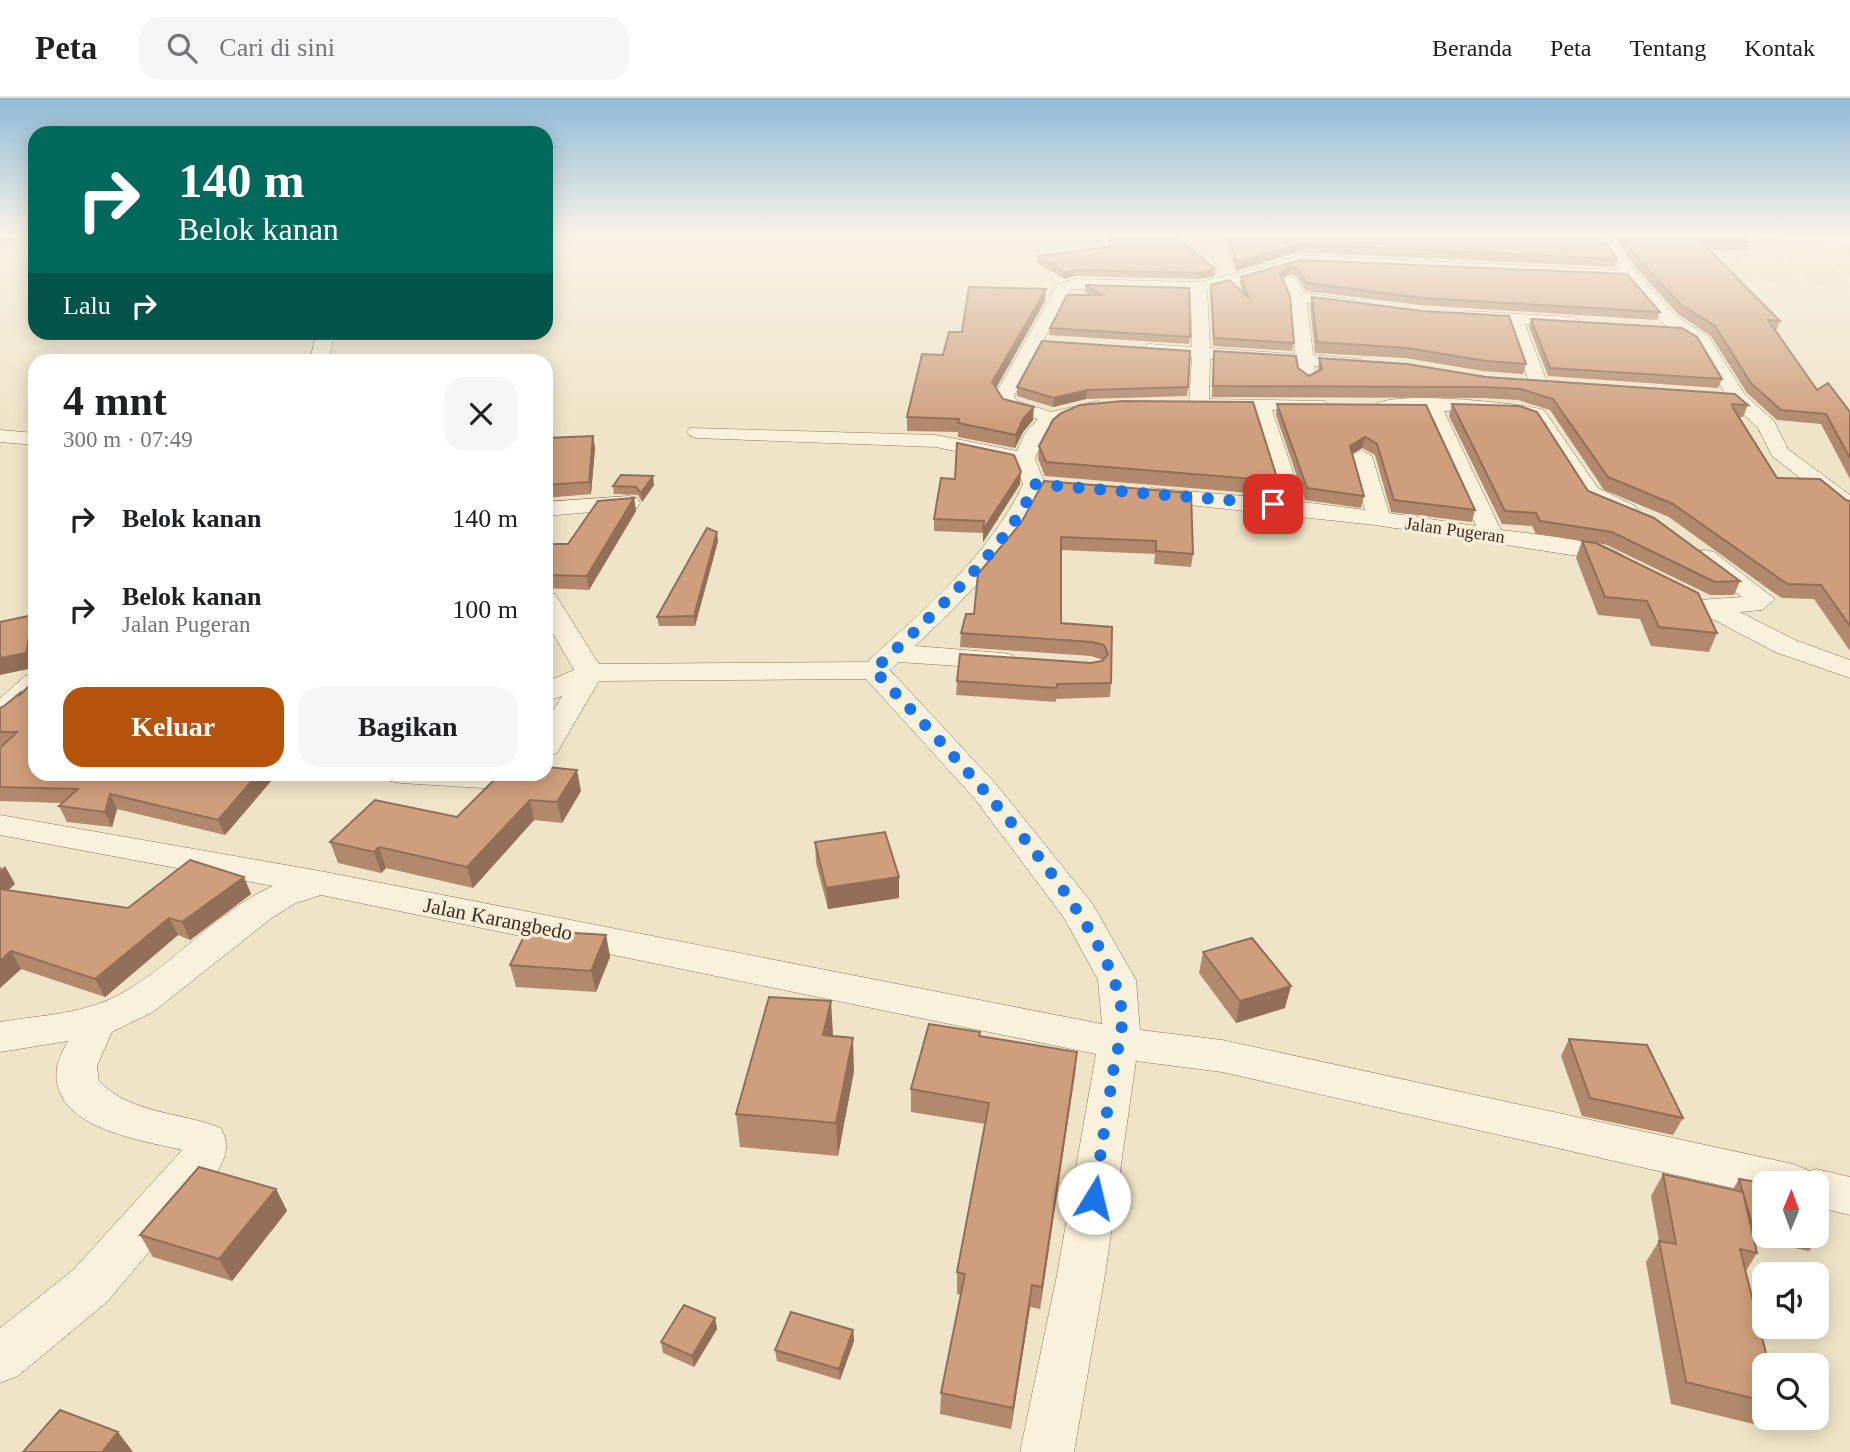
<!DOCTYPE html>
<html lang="id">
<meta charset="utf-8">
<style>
:root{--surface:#fff;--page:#f6f6f6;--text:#202124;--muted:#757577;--line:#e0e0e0;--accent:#b45309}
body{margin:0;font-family:Georgia,serif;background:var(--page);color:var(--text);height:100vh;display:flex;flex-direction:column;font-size:26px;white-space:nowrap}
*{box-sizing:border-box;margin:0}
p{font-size:23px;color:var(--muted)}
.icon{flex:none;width:38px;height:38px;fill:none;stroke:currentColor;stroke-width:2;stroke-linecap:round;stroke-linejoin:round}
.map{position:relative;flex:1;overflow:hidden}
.details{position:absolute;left:28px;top:256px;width:525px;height:427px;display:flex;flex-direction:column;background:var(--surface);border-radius:21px;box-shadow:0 4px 18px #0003}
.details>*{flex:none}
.guide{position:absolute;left:28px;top:28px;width:525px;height:214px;border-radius:21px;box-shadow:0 4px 18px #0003;background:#00695c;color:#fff;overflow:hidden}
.needle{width:46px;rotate:1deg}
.buttons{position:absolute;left:1752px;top:1073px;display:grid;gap:14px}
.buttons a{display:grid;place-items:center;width:77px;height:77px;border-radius:14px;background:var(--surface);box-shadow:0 4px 18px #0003;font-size:35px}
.pin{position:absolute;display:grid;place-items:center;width:60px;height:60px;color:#fff;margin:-30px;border-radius:14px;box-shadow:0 4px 10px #0006}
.me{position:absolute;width:77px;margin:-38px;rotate:9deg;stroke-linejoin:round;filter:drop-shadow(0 0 5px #0008)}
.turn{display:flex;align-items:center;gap:24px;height:147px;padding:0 35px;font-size:32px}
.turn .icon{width:91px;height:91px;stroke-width:2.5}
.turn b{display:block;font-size:49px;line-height:60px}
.then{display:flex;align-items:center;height:66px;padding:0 35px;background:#0003;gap:14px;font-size:26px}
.round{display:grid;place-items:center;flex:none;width:74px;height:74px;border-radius:21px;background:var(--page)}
.headline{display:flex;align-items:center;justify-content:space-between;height:119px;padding:0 35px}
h1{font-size:42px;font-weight:600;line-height:52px}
.action{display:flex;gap:14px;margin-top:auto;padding:14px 35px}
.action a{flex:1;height:80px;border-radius:21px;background:var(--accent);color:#fff;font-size:28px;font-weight:600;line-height:80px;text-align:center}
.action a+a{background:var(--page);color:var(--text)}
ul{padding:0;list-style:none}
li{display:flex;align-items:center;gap:21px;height:91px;padding:0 35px}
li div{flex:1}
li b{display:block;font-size:26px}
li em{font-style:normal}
header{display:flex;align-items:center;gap:42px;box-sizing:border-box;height:98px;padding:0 35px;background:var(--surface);border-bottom:2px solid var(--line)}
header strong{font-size:33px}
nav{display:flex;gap:38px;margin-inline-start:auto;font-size:24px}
.search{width:490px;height:63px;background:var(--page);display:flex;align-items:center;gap:18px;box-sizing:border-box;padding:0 24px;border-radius:21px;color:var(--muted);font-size:26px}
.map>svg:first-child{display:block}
.farmland{fill:#e6deb5}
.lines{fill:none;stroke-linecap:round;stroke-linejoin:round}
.minor-casing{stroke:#8d765c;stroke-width:1}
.minor{fill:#faf1dc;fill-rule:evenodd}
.wall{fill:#b2896c}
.shaded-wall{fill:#916f58}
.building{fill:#cf9f7d;stroke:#916f58;stroke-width:2}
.route{stroke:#1a73e8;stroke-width:12;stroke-dasharray:0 21.6}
.labels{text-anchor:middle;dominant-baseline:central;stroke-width:7;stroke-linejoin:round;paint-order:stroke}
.far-street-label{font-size:18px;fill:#3d2e20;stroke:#f7eed8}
.street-label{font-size:21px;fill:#3d2e20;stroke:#f7eed8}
</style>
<header>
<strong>Peta</strong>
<div class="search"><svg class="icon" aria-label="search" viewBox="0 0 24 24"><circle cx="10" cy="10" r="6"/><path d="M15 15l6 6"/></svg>Cari di sini</div>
<nav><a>Beranda</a><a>Peta</a><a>Tentang</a><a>Kontak</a></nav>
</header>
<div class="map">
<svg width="1850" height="1354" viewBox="0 0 1850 1354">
<rect width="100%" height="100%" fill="#f0e4c8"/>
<path class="farmland" d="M1767,140L1807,144L1850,190L1811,187Z
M1813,145L1843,146L1850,152V179Z
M1704,155L1736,157L1756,183L1725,181Z
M1745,162L1783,165L1803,186L1762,183Z"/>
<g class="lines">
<defs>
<path id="minor" d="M1597,137H1611L1636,174L1676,218L1709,239L1745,297L1774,323L1788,351L1850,397V415L1842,413L1772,358L1758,330L1730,304L1696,246L1664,226L1626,181L1299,166L1271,176L1207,192L1210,250L1295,256L1291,205L1281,183L1289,178L1295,180L1304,195L1353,202L1361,207L1353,212L1307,205L1313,257L1359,261L1368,266L1359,271L1314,268L1317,281L1308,287L1299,281L1296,267L1210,261L1209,301L1325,303L1328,307L1318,313L1272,312L1303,404L1365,412L1350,358L1361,352L1372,358L1389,415L1476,428L1424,313L1384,314L1374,308C1387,291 1520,305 1544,312L1598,390L1635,408L1639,413L1635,418C1587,430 1551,353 1530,320L1503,315L1444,313L1501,432C1530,436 1614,441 1630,464L1627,469L1618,471L1591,460L1375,427L1143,402L1140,397L1151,390L1279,401L1252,312L1192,310L1189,306L1192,259L1149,256L1140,251L1149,246L1192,249L1191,194L1075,191L1070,192L1014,298L1017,303L1051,314L1098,303L1108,309L1105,313C1063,324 1053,316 1035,361L1045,386C1017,450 965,501 915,548L1003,555L1013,557L1017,563L1013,569L1003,571L899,564L890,572L996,686L1092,805L1136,882L1140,932L1222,942L1793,1066L1810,1073L1816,1071L1850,1079V1117L1816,1109V1085H1764V1097L1222,974L1136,963L1105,1177L1074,1354H1020L1057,1177L1096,956L321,797L296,805L273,819L153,914L112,934L97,968L99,983C130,1016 181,1014 221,1030C229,1046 227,1055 219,1071L107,1204L18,1278L0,1285V1230L73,1172L182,1052C141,1042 48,1030 57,969C58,961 64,951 68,943L0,954V924C42,917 87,916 124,894C177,864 217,813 273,788L0,737V717L320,773L1102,926L1098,882L1064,820L974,700L866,581L599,583L557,655L546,658V624L562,598L546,603V584L574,572L546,523V493L555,496L599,566L867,564C924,511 990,457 1023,386L1015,366L936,349L697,340L690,338L687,334L690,330L936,337L1017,353L1025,335L1038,321L1003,311L994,298L1058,186L1074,181L1199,184L1261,170L1297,157L1619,172Z
M1754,137H1850V145L1761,141Z
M1467,213L1573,219L1581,224L1573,229L1525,226L1547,284L1538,290L1529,284L1508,225L1461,222L1459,218Z
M317,234H335L328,262H310Z
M0,332L35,335V347L0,344Z
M629,398L637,400L640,405L637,410L546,418V404Z
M1705,452L1714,454L1775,501L1762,512L1740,514L1795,542L1850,562V580L1775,554L1699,514L1695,508L1699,502L1742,499L1696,464L1693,459L1696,454Z
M35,575V599L10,621L0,624V600L25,578Z
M385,676H535L530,683L499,691L401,685L390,683Z"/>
</defs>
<use href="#minor" class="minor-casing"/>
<use href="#minor" class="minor"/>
</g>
<path class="wall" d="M0,137H35V145L0,146Z
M1223,137H1602L1617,161L1614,169L1297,154L1236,173Z
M1613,137H1738L1750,144L1747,152H1708L1780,223L1776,233L1817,292L1850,314V381L1821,326L1777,322L1747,295L1711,238L1678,216L1638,172Z
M1038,158L1215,171L1214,178L1199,181L1074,178L1064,181L1037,165Z
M1301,162L1660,214L1657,222L1420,207L1306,193L1297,179L1290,176L1282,180L1294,245L1292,253L1213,248L1210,194L1211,187L1243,195L1240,186L1241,179Z
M1085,187L1190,239L1189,246L1049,237L1050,230L1090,197L1085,194Z
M1312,199L1526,266L1523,276L1483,273L1405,260L1315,255L1310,208Z
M1045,203L996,290L1003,301L1033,322L1023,334L1015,350L958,339V334L907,333V319L943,257L962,234Z
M1531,221L1722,281L1718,290L1548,278L1529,229Z
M1214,253L1298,270L1309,278L1318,273L1319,260L1748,307L1743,319H1738L1777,380L1850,403V553L1814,501L1782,500L1774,495L1669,419L1604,392L1550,312L1518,302L1483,300L1212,299L1213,264Z
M1017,289H1188L1187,298L1086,301L1053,309L1017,298Z
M1277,306L1426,307L1475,412L1472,424L1391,414L1375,357L1362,350L1352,356L1364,398L1361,410L1305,402L1276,317Z
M1452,306L1588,393L1740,483L1734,497H1710L1607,447L1597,445L1717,535L1709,554L1651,548L1640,521L1598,517L1576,460L1582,443L1536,436L1532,428L1502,426L1449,318Z
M593,338L595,350L591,396L546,400V340Z
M1039,348L1278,383L1275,397L1045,378L1038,361Z
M1044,383L1193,456L1191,469L1154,466L1155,456L1061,452V525L1112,529L1111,585L1110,599L1056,601V604L956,597L957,583L1091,565L1103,562L1091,558L960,549L961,535L974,516L1021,425Z
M1020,386L983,444V435L934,433V421Z
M654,387L642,404L638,397L614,396L613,388Z
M634,400L636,413L589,492L546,490V446H568Z
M718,443L695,528H659L657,519Z
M21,597L35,676H277L225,737L117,711L112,729L67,724L59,708L62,705L0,703V650L2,648H0V610L4,608Z
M500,676L581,693L562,725L534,722L473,790L386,770L381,775L338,765L330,744L457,719Z
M815,744L899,800L828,811L816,765Z
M0,768L15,786L8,792L128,810L251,796L190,842L178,837L105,899L21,871L0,890Z
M606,837L610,859L596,894L516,889L510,867Z
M1203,854L1285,910L1236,925L1199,875Z
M833,936L832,938L854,973L838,1058L740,1049L736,1016Z
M980,938L1077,954L1040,1211L1030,1209L1011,1331L940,1316L941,1295L961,1197L957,1196V1174L985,1026L911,1014V991Z
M1569,941L1683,1020L1673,1037L1582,1018L1561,958Z
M1663,1076L1733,1091L1739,1081L1764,1085V1138H1815L1817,1142L1809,1153L1754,1142L1757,1155L1746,1173L1764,1267V1320H1768L1762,1328L1671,1306L1646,1164L1659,1143L1651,1098Z
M276,1091L287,1113L232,1183L153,1159L140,1137Z
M715,1220L717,1231L694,1269L663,1255L661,1244Z
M853,1232L854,1243L840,1282L777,1263L775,1252Z"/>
<path class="shaded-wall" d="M1298,146L1297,154L1236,173L1237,164Z
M1291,168L1290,176L1278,182L1280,175Z
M1215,171L1214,178L1199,181L1200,175Z
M1074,172V178L1064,181L1065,175Z
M1046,191L1045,203L992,297V284Z
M1087,292L1086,301L1053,309L1054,300Z
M1034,309L1033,322L1023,334L1015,350L1016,337L1023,321Z
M593,338L595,350L591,396L589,384Z
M1365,339L1362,350L1347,359L1350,348Z
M1021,374L1020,386L983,444V432Z
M653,378L654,387L642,404L641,395Z
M634,400L636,413L589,492L587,478Z
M717,434L718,443L695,528L694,518Z
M33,517L35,522V560L33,570L0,577V560Z
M550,543L553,557L546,569V550Z
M577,672L581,693L562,725L557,704Z
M258,676H277L225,737L218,722Z
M110,696L117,711L112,729L105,714Z
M530,702L534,722L473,790L467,769Z
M379,749L386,770L381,775L374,754Z
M5,768L15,786L0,799V773Z
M244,779L251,796L190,842L182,824Z
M899,779V800L828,811L826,790Z
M169,820L178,837L105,899L95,881Z
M606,837L610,859L596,894L591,873Z
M11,853L21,871L0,890V863Z
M1291,888L1285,910L1236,925L1240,903Z
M831,903L833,936L825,970L823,937Z
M853,940L854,973L838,1058L836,1025Z
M1077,954L1075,976L1040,1211L1042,1189Z
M276,1091L287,1113L232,1183L219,1161Z
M1032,1187L1030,1209L1011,1331L1013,1310Z
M715,1220L717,1231L694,1269L692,1258Z
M853,1232L854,1243L840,1282L839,1271Z
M118,1334L133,1354H102Z"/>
<path class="building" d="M0,137H35V139H0Z
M1111,137H1175L1215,171L1200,175L1074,172L1065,175L1038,158L1109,149Z
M1227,137H1602L1617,161L1298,146L1237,164Z
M1621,137H1738L1750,144L1700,143L1780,223L1768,222L1817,292L1828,285L1850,314V360L1826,316L1781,312L1751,285L1715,228L1681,207L1641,164Z
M1301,162L1627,176L1660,214L1422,200L1307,185L1298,172L1291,168L1280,175L1290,198L1294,245L1214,240L1211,187L1229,182L1249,200L1241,179Z
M1085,187L1189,190L1190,239L1050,230L1067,197H1102Z
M969,189L1046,191L992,284L1003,301L1034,309L1023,321L1016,337L958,325L959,321L907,319L922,256L943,257L949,234H962Z
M1312,199L1422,213L1509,218L1526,266L1486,263L1407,250L1317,244Z
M1531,221L1682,230L1697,239L1722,281L1550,270Z
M1042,243L1190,253L1188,289L1087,292L1054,300L1017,289Z
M1214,253L1296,258L1298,270L1309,278L1322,271L1319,260L1407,266L1486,279L1735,296L1748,307L1732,306L1733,310L1777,380L1820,381L1846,402L1850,403V528L1821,487L1788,486L1780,481L1673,406L1608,379L1553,301L1521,291L1486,289L1213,288Z
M1123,303L1253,304L1278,383L1046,364L1039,348L1053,322L1061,315L1080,307Z
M1277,306L1426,307L1475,412L1394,402L1377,346L1365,339L1350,348L1364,398L1307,390Z
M1452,306L1519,308L1537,314L1588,393L1654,420L1740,483L1715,484L1612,434L1540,423L1536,415L1505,413Z
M593,338L589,384L546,387V340Z
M957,345L1014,357L1021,374L983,432L984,423L934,421L941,380L955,381Z
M621,377L653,378L641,395L636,389L613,388Z
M1044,383L1191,395L1193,456L1156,453V443L1061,439V525L1112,529L1111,585L1057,586V590L957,583L960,556L1091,565L1102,563L1108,556L1104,547L1092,544L961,535L966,516H974L978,476L1021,425Z
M634,400L587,478L546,477V446H568L598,403Z
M707,430L717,434L694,518L657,519Z
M1582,443L1596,445L1698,495L1717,535L1659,529L1647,503L1605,499Z
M33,517L26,555L0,560V524Z
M35,582V676H258L218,722L110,696L105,714L59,708L78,691L0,689V650L17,634H0V610L4,608L20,595L19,598Z
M546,669L577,672L557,704L530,702L467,769L379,749L374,754L330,744L375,702L457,719L500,676H546Z
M885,734L899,779L826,790L815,744Z
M190,762L244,779L182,824L169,820L95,881L11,853L0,863V791L128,810Z
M527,832L606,837L591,873L510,867Z
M1252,840L1291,888L1240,903L1203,854Z
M769,899L831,903L823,937L853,940L836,1025L736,1016Z
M929,926L980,934L979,938L1077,954L1042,1189L1032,1187L1013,1310L941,1295L965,1176L957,1174L989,1005L911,991Z
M1569,941L1647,947L1683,1020L1590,1000Z
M199,1069L276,1091L219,1161L140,1137Z
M1663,1076L1743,1094L1757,1155L1740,1151L1769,1267H1764V1303L1686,1284L1659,1143L1676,1146Z
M1739,1081L1764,1085V1131L1753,1129Z
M1795,1138H1815L1817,1142Z
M684,1207L715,1220L692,1258L661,1244Z
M791,1214L853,1232L839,1271L775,1252Z
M60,1312L118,1334L102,1354H23Z"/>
<linearGradient id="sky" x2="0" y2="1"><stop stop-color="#8fbad6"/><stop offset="0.42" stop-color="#f8f3e6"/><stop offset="1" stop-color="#f8f3e6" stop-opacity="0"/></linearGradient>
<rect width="1850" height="326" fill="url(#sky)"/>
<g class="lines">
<path class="route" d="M1094,1100C1100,1058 1107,1016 1113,974C1116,957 1122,938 1122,922C1123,829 939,643 874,572C917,531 1018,440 1034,386L1273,406"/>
</g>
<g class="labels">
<g class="far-street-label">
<text transform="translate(1455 432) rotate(8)">Jalan Pugeran</text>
</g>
<g class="street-label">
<text transform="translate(498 821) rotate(11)">Jalan Karangbedo</text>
</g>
</g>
</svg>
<div class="buttons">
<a><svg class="needle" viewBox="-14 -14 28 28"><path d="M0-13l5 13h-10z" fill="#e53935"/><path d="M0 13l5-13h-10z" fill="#757577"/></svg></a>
<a><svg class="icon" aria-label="sound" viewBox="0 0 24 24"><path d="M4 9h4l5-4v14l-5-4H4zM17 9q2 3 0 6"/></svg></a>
<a><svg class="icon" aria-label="search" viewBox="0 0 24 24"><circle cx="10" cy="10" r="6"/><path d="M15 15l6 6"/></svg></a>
</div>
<div class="pin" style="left:1273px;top:406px;background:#d93025"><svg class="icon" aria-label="arrive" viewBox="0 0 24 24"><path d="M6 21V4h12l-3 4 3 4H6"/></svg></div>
<svg class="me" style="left:1094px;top:1100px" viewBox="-20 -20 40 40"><circle r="19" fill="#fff"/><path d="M0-13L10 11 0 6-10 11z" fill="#1a73e8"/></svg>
<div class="guide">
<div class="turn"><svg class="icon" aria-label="right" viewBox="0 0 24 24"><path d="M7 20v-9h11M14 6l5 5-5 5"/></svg><div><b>140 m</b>Belok kanan</div></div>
<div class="then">Lalu<svg class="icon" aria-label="right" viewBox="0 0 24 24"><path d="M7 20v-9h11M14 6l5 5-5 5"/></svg></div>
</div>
<section class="details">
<div class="headline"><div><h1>4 mnt</h1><p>300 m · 07:49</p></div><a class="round"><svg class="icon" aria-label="close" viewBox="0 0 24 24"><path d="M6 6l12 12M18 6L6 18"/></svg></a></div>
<ul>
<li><svg class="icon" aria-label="right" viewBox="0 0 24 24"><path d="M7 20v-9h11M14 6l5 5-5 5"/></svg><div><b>Belok kanan</b></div><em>140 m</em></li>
<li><svg class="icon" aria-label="right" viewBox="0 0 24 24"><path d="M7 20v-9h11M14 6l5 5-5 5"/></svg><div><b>Belok kanan</b><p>Jalan Pugeran</p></div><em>100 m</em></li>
</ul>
<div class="action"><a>Keluar</a><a>Bagikan</a></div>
</section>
</div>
